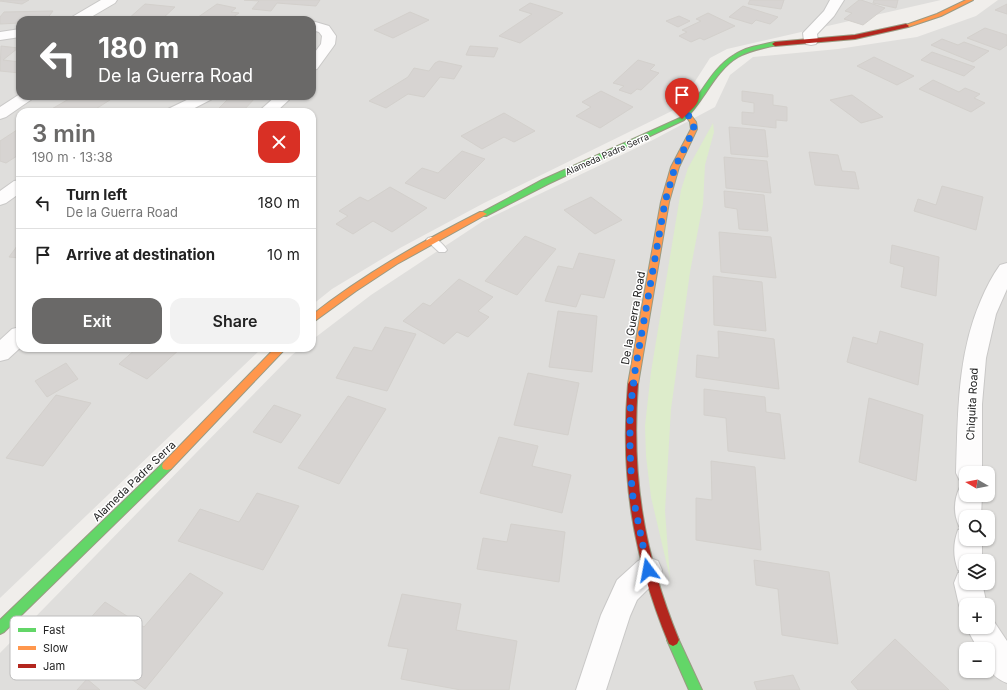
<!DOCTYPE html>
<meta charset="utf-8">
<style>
:root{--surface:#fff;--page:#f2f2f2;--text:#222;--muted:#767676;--line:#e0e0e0;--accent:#6a6968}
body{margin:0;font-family:Inter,sans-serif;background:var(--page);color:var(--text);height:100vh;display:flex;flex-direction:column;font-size:15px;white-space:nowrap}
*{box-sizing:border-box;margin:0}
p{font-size:13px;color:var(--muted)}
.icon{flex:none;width:22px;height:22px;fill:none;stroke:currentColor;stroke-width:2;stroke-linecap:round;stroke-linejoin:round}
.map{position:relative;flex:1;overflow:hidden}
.side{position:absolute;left:16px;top:108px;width:300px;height:244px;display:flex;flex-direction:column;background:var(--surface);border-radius:12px;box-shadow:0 1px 3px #0004}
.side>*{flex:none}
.guide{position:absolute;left:16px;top:16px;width:300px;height:84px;border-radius:12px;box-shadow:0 1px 3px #0004;background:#6a6968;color:#fff;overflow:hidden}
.needle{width:26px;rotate:279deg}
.controls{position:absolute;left:959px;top:466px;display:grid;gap:8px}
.controls a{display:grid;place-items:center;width:36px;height:36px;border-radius:8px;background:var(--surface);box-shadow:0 1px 3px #0004;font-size:20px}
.pin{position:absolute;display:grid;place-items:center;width:34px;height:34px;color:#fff;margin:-41px -17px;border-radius:50% 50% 50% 0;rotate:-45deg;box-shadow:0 0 4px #0007}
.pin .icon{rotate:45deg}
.me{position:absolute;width:44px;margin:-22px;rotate:347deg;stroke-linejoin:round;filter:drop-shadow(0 0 3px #0008)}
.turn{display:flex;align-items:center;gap:14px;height:84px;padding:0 16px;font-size:18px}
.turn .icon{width:52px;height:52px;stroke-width:2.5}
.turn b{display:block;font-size:28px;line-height:34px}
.round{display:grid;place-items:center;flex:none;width:42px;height:42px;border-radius:12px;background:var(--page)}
.summary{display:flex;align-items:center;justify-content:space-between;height:68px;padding:0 16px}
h1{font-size:24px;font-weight:600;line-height:30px;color:var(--accent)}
.action{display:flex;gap:8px;margin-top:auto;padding:8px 16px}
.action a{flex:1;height:46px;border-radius:12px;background:var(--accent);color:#fff;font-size:16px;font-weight:600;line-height:46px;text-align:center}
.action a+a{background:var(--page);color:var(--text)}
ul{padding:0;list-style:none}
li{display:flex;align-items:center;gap:12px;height:52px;padding:0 16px;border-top:1px solid var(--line)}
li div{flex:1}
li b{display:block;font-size:15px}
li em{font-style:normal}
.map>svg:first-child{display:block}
.residential{fill:#dfdedc;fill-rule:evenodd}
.grass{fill:#ddeccb}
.building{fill:#d7d4d2;stroke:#d3d0cc}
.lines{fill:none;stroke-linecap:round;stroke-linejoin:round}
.lane-casing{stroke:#c9c8c7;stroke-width:2}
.street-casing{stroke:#c9c8c7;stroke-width:2}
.fast-casing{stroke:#999a82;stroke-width:2}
.slow-casing{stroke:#999a82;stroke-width:2}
.jam-casing{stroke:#999a82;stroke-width:2}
.lane{fill:#fdfcfc;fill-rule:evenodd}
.street{fill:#fdfcfc;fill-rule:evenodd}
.fast{fill:#63d668;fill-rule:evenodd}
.slow{fill:#ff974d;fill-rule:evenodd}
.jam{fill:#b3261e;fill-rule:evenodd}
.route{stroke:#1a73e8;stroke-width:7;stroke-dasharray:0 12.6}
.labels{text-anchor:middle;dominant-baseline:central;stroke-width:3;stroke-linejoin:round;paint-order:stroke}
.far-street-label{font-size:9px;fill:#222;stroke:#fff}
.street-label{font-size:11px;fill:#222;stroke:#fff}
.key{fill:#fff;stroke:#bdbdbd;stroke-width:1}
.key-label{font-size:11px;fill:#222}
</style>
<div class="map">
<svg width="1007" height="690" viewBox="0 0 1007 690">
<rect width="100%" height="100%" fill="#f0eeeb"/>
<path class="residential" d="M0,0H941L727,49L710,58L678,108L484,203L400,248L332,289L312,305V112H20V348H262L0,598ZM20,20H312V96H20Z
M998,0H1007V690H0V653L292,355L301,348H312V340L371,295L483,221L651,141L715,107L730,75L753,57L838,49L917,37L976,16ZM966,473H988V495H966ZM966,517H988V539H966ZM966,561H988V583H966ZM966,605H988V627H966ZM966,649H988V671H966Z"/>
<path class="grass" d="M713,123L714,132L705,165L703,204L690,272L671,409L665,511L670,578L651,497L646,456L645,426L651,372L681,190L688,168Z"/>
<path class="building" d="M2,0H29L22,4L0,1Z
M244,0H320L316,6L277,3L271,11L252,9L259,1Z
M750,0H784L781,9L748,4Z
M859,0H861L885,8L863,25L844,19L852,13L845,11Z
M874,0H898L896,8L873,3Z
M530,3L563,13L520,43L499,36L532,14L519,10Z
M145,4L175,7L161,20H127Z
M217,4L236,8L231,12L239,13L229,20H194Z
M1007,4V14L995,10Z
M743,6L778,17L770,24L756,20L752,24L729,17Z
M53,11L46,20H20V23L0,24V17L4,12Z
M410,12L429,20L393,38L374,30Z
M708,13L735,26L704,40L700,38L691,42L679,36L687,32L682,30L701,21L696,19Z
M679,16L690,21L678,27L666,21Z
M985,28L1007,35V45L1000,50L967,38Z
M942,39L958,45L964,42L989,51L973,62L931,45Z
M1,46L18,48L3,60L20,62V73L0,71Z
M470,46L498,48L494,57L466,55Z
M932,52L975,67L964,76L921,60Z
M874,57L914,76L897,85L857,66Z
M638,60L655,65L650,70L659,73L641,90L637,89L631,94L619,90L624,86L613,83Z
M439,61L462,66L454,79L440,77L424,97L408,94L386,108L369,101L408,77L414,68L429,71L435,63Z
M933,80L959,92L965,88L980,94L974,98L985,103L971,112L919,89Z
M601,91L633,107L600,128L576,116L591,107L582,102Z
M742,91L773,95V105L787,107V121L776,120V128L742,124V112L754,113V103L742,101Z
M852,95L883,117L861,123L830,100Z
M74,96H107L113,98L91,112H56L50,110Z
M231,96H257L242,112H215Z
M504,113L535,131L514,142L504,137L482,149L461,136Z
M729,127L765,130L768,157L731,154Z
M20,128V154L6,163L0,161V141Z
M462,151L485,159L445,199L405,183L422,168L438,173Z
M809,152L838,155L842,171L855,172L859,189L815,185Z
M724,157L767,161L771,193L726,188Z
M942,186L983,197L976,230L914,211L918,199L936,205Z
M390,187L427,208L392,232L373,221L353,234L336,224L348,216L339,211L360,197L368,201Z
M724,191L764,195L768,231L739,229L737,209L725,207Z
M591,197L622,220L595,234L564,210Z
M719,232L771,237L776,278L721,272Z
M525,236L556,249L517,295L485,281Z
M20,242V258L9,257Z
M892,245L939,257L936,296L901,287L904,267L890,263Z
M579,253L615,260L604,298L581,294L576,307L545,301L558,266L573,269Z
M713,276L762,282L766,331L714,325Z
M459,279L493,297L478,311L489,317L468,337L457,332L444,344L403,321L423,303L430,306Z
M558,311L597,316L592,372L549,367Z
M385,327L416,334L387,391L336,378L354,347L372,351Z
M718,331L774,339L779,389L696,377L697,355L719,358Z
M880,331L923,344L918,385L847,362L853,337L877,344Z
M137,348H181L147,379L119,364Z
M66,363L78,379L47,397L35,381Z
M528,373L579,383L568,435L514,425Z
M704,389L765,397L766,412L780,414L785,459L728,451L726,418L704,415Z
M56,395L91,403L43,466L6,458Z
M348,396L386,409L339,484L298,468Z
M869,398L923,415L916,481L859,462Z
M274,405L301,415L281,443L253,432Z
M499,437L538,446L532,466L571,475L562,513L480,493Z
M711,461L755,467L761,550L696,540V498L712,500Z
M257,493L299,506L263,570L178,541L200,509L239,522Z
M511,524L565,532L559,582L477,569L483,538L507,542Z
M754,560L829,572L838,644L782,635L778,589L756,585Z
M190,573L223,593L145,689L73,637L105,602L144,627Z
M402,594L461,604L456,630L517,641L509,690H461L401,679L408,649L388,646Z
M895,639L949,690H858L851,682Z
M793,675L800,690H757L754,682Z
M87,679L100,690H77Z"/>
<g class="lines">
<defs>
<path id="lane" d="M431,237C437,238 444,245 447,250L445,252H439L426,240L428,238Z"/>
<path id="street" d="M101,0H117L115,3L86,20H70L72,17Z
M830,0H844L834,16L817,34L818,41L816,44L811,45L806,44L804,41L803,33L824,11Z
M312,21L329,26L336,36L335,44L333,47L317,69L312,70V56L321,44L322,36L319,32L312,30Z
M20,29V37L0,40V32Z
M20,94V96H35L32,99L6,117L0,119V107Z
M195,96H215L212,99L187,112H166L168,109Z
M276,96H293L276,112H258Z
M20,180V193L6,203L0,205V191L14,181Z
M1007,263V289L996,314L986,358L982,404V473H966V483L960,481L956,473C958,414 957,355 981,300C986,288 992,276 1000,265Z
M20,327V348L8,359L0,361V340L12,329Z
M966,485V495H982L981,517H966V539H982V561H966V583H982L987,605H966V616L963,615L959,605L954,583L958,573L962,572L958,570C953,557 953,543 958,530L965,528L959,526C953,513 954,499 960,487Z
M648,557L658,561L662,570L658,579L637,600L630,616L606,690H576L601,615L617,580L638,561Z
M988,615L991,617L1007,641V683C989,676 988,667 988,649H978L966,627H988Z"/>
<path id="fast" d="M775,42L778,44L777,45C764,48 750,50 738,57C714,71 704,102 684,120L548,184L486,216H483L479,214L542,180L680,118C700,99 710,69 734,55C746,47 761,45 775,42Z
M167,462L171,463L172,466L171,469L4,632L0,634V620L163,463Z
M673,634L677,636L702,690H689L667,640L669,636Z"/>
<path id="slow" d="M966,0H973L941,16L908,27L903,26L937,14Z
M688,113L690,114L696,122L697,129L679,167L669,202L638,384L636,387H630L628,384L661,202L671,167L691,129L690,122L685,115Z
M480,212H483L487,214L397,264L356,291L312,323V315C364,274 421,242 480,212Z
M275,348H286L171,469L167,470L163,469L162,466L163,463Z"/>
<path id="jam" d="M906,24L909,26L908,27L855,39L775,46L772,44L775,42L855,35Z
M633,380L636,381L638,384C631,477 644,554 679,640L677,644L673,646L669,644C633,557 620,478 628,384L630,381Z"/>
</defs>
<use href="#lane" class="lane-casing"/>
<use href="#street" class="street-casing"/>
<use href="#fast" class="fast-casing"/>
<use href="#slow" class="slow-casing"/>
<use href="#jam" class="jam-casing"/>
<use href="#lane" class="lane"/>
<use href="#street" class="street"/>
<use href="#fast" class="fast"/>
<use href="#slow" class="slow"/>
<use href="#jam" class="jam"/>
</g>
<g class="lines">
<path class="route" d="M648,570L632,492L630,448V411L635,371L665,202L675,167L694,129L693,122L688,115L682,119"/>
</g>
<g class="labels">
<g class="far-street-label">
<text transform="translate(607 154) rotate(-24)">Alameda Padre Serra</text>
</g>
<g class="street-label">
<text transform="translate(633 318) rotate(-80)">De la Guerra Road</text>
<text transform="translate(972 404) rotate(-87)">Chiquita Road</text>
<text transform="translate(134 481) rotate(-44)">Alameda Padre Serra</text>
</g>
</g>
<rect x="10" y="616" width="132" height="64" rx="6" class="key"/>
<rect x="18" y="628" width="18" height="4" fill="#63d668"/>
<rect x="18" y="646" width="18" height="4" fill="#ff974d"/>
<rect x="18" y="664" width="18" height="4" fill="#b3261e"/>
<g class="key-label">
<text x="43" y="634">Fast</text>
<text x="43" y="652">Slow</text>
<text x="43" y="670">Jam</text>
</g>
</svg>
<div class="controls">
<a><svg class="needle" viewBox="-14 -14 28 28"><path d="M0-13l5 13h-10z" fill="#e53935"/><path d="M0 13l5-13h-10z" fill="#767676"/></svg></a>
<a><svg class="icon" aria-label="search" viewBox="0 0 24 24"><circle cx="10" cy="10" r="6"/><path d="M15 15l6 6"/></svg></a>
<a><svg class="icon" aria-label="layers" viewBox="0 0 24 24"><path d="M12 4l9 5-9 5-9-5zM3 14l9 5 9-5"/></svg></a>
<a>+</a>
<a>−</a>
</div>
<div class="pin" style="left:682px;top:119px;background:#d93025"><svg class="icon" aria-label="arrive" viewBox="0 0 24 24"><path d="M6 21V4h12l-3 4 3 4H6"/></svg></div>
<svg class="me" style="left:648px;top:570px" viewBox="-20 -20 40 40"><path d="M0-17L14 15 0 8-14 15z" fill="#1a73e8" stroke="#fff" stroke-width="4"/></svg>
<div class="guide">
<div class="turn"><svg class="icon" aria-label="left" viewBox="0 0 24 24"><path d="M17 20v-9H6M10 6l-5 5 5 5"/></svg><div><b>180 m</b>De la Guerra Road</div></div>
</div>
<section class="side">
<div class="summary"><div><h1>3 min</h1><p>190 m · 13:38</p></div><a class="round" style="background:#d93025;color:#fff"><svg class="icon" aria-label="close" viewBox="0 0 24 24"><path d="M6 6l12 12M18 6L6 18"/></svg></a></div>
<ul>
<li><svg class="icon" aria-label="left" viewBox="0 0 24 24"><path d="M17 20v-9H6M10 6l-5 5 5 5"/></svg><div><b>Turn left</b><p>De la Guerra Road</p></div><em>180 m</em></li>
<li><svg class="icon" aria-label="arrive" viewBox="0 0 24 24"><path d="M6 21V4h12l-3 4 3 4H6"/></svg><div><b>Arrive at destination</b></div><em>10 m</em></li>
</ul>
<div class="action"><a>Exit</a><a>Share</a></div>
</section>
</div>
